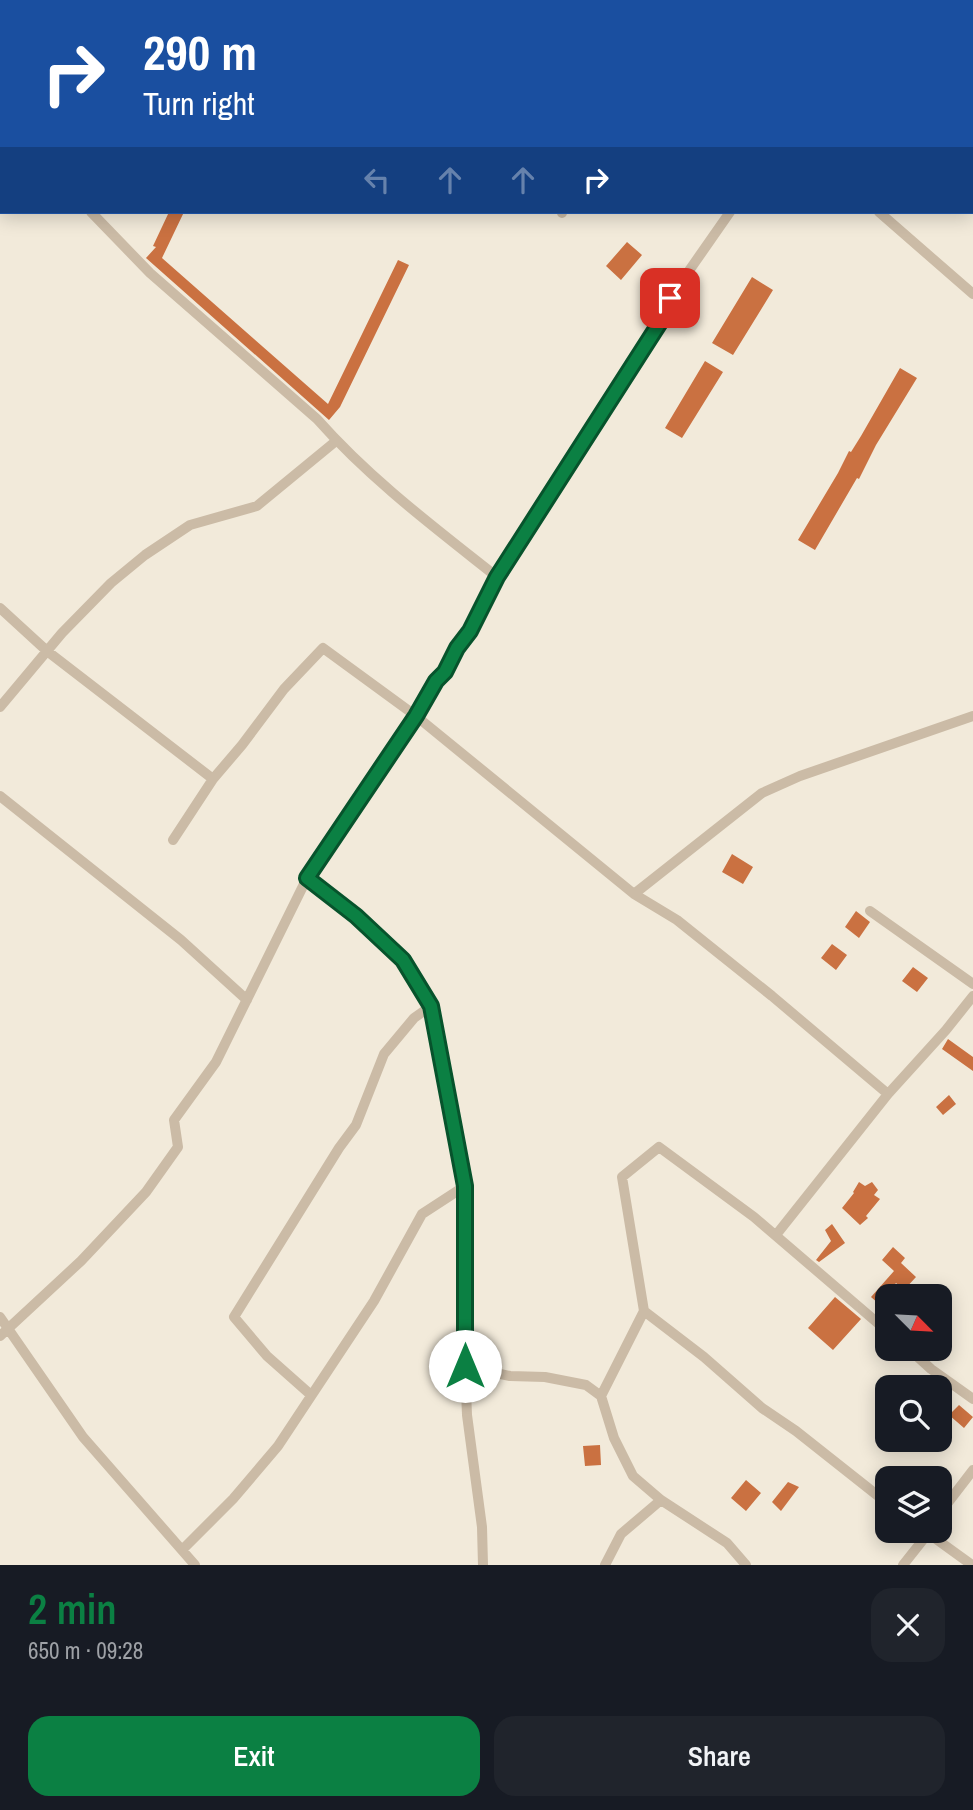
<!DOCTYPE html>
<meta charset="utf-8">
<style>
:root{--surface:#171b24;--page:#20242c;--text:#f1f3f6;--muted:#9ea1a6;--accent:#0b8043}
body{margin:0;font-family:"Archivo Narrow",sans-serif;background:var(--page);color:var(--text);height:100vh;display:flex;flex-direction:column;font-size:26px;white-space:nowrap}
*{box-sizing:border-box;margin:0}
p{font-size:23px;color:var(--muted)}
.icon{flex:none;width:38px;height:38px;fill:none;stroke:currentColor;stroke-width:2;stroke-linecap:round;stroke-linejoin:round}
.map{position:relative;height:1565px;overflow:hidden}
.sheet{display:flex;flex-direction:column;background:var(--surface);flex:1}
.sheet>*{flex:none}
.guide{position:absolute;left:0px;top:0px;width:973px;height:214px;box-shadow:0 4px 18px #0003;background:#1a4fa0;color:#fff;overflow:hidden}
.needle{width:46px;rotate:114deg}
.controls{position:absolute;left:875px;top:1284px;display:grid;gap:14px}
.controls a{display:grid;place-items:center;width:77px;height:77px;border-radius:14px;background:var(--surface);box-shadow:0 4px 18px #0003;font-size:35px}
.pin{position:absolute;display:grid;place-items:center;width:60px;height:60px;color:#fff;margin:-30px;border-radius:14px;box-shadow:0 4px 10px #0006}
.me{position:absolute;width:77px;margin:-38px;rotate:0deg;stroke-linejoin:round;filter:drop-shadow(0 0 5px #0008)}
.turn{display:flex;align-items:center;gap:24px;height:147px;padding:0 28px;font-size:32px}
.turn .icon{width:91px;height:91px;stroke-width:2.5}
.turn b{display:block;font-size:49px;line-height:60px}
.lanes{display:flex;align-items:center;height:66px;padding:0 28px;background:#0003;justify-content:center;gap:35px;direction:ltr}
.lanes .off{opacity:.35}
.round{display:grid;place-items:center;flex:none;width:74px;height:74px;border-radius:21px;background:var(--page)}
.head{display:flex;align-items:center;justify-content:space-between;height:119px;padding:0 28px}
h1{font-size:42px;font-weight:600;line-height:52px;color:var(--accent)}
.button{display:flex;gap:14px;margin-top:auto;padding:14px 28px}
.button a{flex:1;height:80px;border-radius:21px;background:var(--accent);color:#fff;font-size:28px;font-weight:600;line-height:80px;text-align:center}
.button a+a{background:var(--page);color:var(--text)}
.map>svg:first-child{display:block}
.building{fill:#ca7141}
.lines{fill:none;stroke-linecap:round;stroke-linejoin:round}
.street{stroke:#cbbba6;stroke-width:10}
.route-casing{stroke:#07532c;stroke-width:18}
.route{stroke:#0b8043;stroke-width:12}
</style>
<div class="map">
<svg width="973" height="1565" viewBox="0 0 973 1565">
<rect width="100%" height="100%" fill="#f2eada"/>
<path class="building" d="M169,212H184L162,258L328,404L398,260L409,265L340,407L329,420L146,258L156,247L153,246Z
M627,242L642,255L621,280L606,266Z
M752,277L773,290L733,355L712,343Z
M705,361L723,372L682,438L665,428Z
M900,368L917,378L876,445L859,479L857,478L815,550L798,540L838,473L849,451L851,452L861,436Z
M732,854L753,867L743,884L722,872Z
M856,911L870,922L859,938L845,927Z
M832,944L847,955L836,970L821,958Z
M913,967L928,978L917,992L902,981Z
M948,1039L973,1057V1071L942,1049Z
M949,1095L956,1104L943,1115L936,1107Z
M859,1182L865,1186L872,1182L878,1190L874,1195L880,1199L866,1216L868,1218L860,1225L842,1208L854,1193L853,1192Z
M832,1224L845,1243L819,1262L816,1260L831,1241L825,1230Z
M893,1247L905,1258L901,1263L916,1277L904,1290L896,1283L879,1304L871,1297L894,1271L882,1260Z
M835,1297L861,1319L833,1350L808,1328Z
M959,1405L973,1417L964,1428L949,1415Z
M600,1445L601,1465L585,1466L583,1446Z
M746,1480L761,1493L746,1511L731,1498Z
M788,1482L799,1487L781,1511L772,1502Z"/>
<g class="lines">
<path class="street" d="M662,0L664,2
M971,0L973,1
M874,2L875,0
M0,123L2,125
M91,212L150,273L317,419C370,479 434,527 497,577
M879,212L973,294
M562,213V212
M0,608L47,651L213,779
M0,707L62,633L111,583L145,555L190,525L257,506L336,441
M0,796L181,940L247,1000
M173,840L213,779L242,745L284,689L323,648L416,716L634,894L677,920L772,996L888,1094
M307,878L356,916L403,960L431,1006L465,1186V1366L467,1415L482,1527L483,1565
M634,894L762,793L800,776L973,716
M870,911L973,984
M776,1235L888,1094L946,1030L973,996
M0,1317L83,1437L195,1565
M887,1331L754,1217L659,1147L622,1177L644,1311L704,1357L762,1408L796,1431L887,1503
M0,1336L81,1261L146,1192L178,1147L174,1120L216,1062L307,878L416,716L436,681L445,672L457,648L470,631L497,577L640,351L668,310L670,298L730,212
M909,1349L931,1369L973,1399
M465,1366L510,1376L545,1377L586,1385L601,1396L614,1438L633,1476L661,1500L727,1543L746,1565
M311,1395L267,1356L234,1317L339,1148L356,1125L384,1054L414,1018L431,1006
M601,1396L644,1311
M940,1513L973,1470
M925,1531L972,1565
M182,1550L233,1499L278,1446L374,1301L422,1214L465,1186
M605,1565L621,1534L661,1500
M903,1565L930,1531"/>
</g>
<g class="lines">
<defs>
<path id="route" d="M465,1366V1186L431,1006L403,960L356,916L307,878L416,716L436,681L445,672L457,648L470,631L497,577L668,310L670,298"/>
</defs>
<use href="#route" class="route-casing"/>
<use href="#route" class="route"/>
</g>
</svg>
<div class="controls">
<a><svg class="needle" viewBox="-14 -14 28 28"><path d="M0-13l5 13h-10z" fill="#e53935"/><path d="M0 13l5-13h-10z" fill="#9ea1a6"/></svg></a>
<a><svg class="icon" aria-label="search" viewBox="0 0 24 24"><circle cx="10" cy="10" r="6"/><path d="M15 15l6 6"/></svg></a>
<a><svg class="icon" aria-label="layers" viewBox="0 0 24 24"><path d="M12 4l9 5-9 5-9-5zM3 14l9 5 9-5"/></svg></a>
</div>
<div class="pin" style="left:670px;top:298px;background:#d93025"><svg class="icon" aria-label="arrive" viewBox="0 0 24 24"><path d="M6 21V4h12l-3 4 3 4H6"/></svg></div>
<svg class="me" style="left:465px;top:1366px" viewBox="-20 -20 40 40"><circle r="19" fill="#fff"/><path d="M0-13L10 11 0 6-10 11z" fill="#0b8043"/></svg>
<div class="guide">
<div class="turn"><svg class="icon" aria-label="right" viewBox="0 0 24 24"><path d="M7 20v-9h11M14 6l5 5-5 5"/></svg><div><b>290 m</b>Turn right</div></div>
<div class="lanes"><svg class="icon off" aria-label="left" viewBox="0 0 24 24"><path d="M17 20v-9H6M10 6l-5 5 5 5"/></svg><svg class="icon off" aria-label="ahead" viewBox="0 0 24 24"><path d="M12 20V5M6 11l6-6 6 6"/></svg><svg class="icon off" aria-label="ahead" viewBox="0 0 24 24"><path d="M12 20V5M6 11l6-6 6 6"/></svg><svg class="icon" aria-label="right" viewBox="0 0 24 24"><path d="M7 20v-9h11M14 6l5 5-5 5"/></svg></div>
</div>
</div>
<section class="sheet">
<div class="head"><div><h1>2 min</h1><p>650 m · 09:28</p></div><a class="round"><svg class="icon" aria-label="close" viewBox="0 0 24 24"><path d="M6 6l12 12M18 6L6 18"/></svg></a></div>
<div class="button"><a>Exit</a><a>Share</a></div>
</section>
